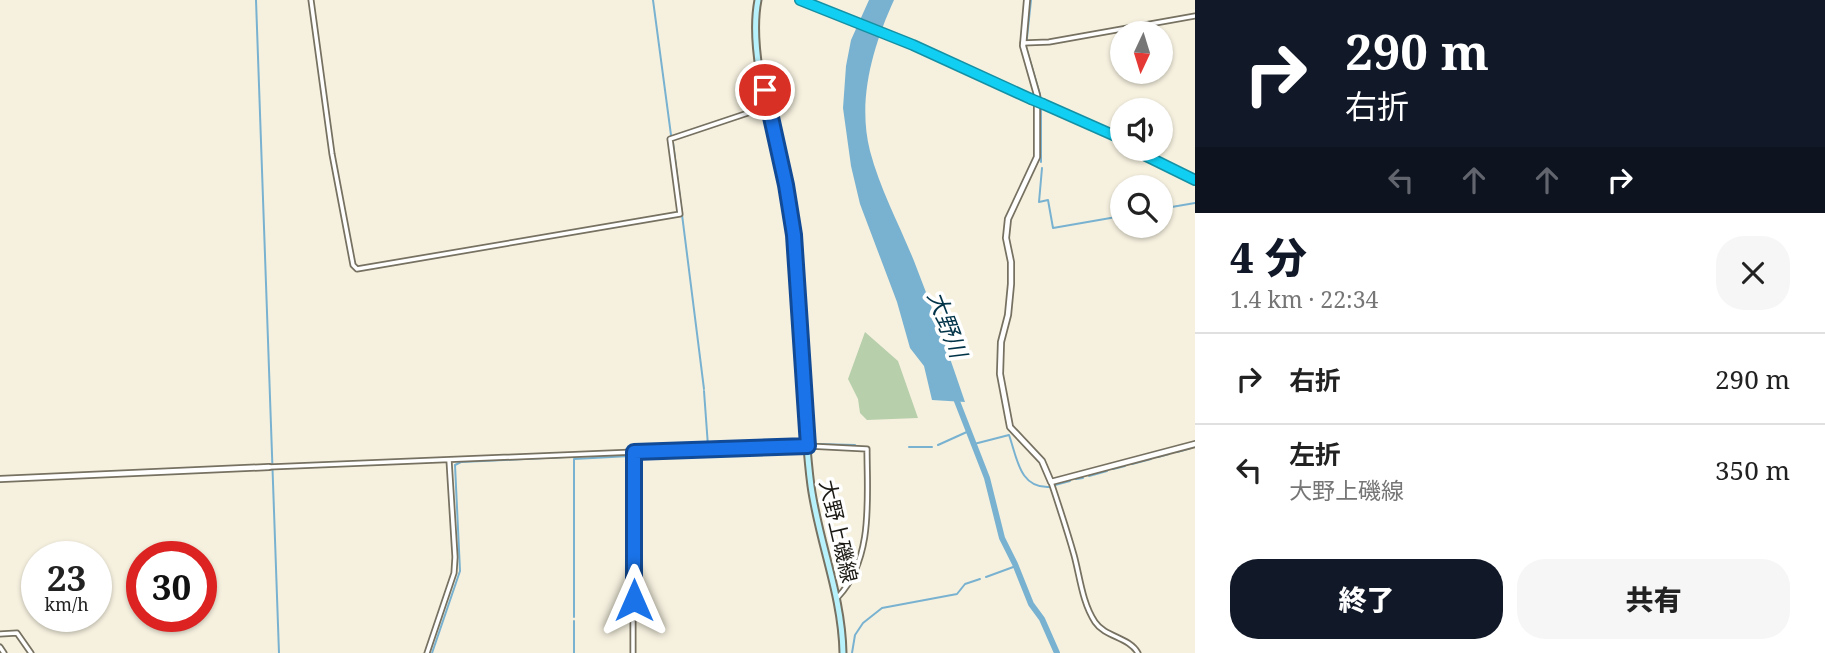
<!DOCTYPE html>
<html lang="ja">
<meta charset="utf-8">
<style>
:root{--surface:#fff;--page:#f6f6f6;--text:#222;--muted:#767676;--line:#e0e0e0;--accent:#111827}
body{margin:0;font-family:"Noto Serif","Noto Sans JP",serif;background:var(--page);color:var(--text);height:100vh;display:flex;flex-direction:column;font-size:26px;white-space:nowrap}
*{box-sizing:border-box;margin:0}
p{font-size:23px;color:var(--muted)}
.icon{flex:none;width:38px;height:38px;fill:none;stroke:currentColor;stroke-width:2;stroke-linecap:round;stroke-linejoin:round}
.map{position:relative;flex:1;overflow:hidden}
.side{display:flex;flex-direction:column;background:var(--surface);width:630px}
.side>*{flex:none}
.hud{background:#111827;color:#fff;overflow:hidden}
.needle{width:46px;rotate:184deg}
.fabs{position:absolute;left:1110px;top:21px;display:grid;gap:14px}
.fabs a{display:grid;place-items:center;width:63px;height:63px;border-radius:50%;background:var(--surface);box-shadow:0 2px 5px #0004;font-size:35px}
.speed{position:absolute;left:21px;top:541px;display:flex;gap:14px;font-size:35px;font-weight:700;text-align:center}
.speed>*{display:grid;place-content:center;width:91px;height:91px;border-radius:50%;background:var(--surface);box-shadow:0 2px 5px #0004;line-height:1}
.speed small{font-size:18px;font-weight:400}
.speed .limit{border:10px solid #d22;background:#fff;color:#111}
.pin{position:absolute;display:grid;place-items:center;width:60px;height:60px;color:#fff;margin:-30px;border:4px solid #fff;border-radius:50%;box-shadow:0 2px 7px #0007}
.me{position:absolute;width:77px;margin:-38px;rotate:0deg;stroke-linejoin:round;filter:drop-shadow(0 0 5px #0008)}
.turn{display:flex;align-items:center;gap:24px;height:147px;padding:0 35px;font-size:32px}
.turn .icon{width:91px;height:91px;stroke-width:2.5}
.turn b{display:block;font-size:49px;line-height:60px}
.lanes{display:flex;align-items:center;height:66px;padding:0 35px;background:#0003;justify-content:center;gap:35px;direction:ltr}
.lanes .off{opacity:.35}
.round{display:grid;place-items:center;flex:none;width:74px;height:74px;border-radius:28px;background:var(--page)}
.headline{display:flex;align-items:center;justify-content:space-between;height:119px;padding:0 35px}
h1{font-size:42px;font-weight:800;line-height:52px;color:var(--accent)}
.primary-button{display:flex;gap:14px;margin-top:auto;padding:14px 35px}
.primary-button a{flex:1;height:80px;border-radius:28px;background:var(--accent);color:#fff;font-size:28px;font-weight:800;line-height:80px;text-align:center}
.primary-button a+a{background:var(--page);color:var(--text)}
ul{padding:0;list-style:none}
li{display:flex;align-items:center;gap:21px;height:91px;padding:0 35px;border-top:2px solid var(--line)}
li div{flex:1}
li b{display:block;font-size:26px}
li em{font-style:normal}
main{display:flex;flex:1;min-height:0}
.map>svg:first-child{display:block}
.green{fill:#b7cfab}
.water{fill:#79b2d0}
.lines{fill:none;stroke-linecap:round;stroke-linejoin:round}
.stream{stroke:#79b2d0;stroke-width:2}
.river{stroke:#79b2d0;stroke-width:6}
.minor-casing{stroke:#767161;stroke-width:7}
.tertiary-casing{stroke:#767161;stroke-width:8}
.secondary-casing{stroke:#767161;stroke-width:9}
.motorway-casing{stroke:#1490a4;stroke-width:12}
.minor{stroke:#fff;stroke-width:3.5}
.tertiary{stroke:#fff;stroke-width:4.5}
.secondary{stroke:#b7f1fb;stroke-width:5}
.motorway{stroke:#10cff2;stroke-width:9}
.motorway-bridge-casing{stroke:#1490a4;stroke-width:12;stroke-linecap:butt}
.motorway-bridge{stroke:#10cff2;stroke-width:9}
.route-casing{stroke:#114b97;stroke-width:18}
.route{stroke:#1a73e8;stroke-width:12}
.labels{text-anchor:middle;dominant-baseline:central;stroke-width:7;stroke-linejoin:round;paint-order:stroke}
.street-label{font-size:21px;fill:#1c1a14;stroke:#fff}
.water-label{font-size:23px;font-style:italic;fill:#003348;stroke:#fff}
</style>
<main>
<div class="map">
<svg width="1195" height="653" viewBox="0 0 1195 653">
<rect width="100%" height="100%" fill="#f6f1df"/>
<path class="green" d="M865,332L898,361L918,418L867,420L860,413L858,399L848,379Z"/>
<path class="water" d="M869,0H894C873,46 857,100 870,151C880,189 899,224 914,261C932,307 949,355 965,402L932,400L924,366L910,348L897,302L860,204L851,166L843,108L846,66L851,40Z"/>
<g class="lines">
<path class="stream" d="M256,0L279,653
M653,0L671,135
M1031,0L1026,47L1041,98
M673,143L704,389
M1041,162V107
M1042,168L1039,202L1048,200L1053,228L1122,216
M1160,209L1195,203
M704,391L708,446
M816,444L855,445
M974,444L1009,435C1017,457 1019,489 1050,487
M938,445L969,431
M698,447L706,446
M723,447L803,444
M909,447H932
M1177,452L1191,448
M637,454L695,452
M636,456L720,451
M1158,457L1169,454
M1132,464L1151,459
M1113,469L1125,466
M1089,476L1107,471
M1076,479L1083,478
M1055,485L1070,481
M986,577L1016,566
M574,617V459L630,456
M574,621V653
M432,653L460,571L455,465L461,462L630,454
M852,653L855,635L863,623L882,608L957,594L965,584L980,579"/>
<path class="river" d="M955,396L987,478L1002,538L1015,564L1031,604L1042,619L1057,653"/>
<defs>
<path id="minor" d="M311,0L332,154L353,265L357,269L680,214L670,139L766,107
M1023,43L1049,42L1195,16
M269,467L707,449L808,446L867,449C867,498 874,558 838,597
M1051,482C1059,506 1067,530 1074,555C1080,577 1082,602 1095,622C1105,637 1129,637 1138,653
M0,634L17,633L31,653
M0,647L4,653
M427,653L454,573L455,557L449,460
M633,653V452"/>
<path id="tertiary" d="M1027,0L1023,46L1037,95V157L1008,219L1006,238L1011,262V284L1008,315L1001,342L1000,374L1010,427L1042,461L1051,482L1195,444
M0,479L269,467"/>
<path id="secondary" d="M758,0C746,61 781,151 791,215C805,304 799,396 811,486C819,543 842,595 843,653"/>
<path id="motorway" d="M800,0L913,45L1031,99
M1043,104L1122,139
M1132,149L1195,180"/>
</defs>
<use href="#minor" class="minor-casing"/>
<use href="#tertiary" class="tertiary-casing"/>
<use href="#secondary" class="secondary-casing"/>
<use href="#motorway" class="motorway-casing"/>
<use href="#minor" class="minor"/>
<use href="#tertiary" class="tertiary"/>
<use href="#secondary" class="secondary"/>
<use href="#motorway" class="motorway"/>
<defs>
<path id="motorway-bridge" d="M1031,99L1043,104"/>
</defs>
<use href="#motorway-bridge" class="motorway-bridge-casing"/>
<use href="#motorway-bridge" class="motorway-bridge"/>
</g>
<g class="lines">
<defs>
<path id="route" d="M634,600V452L808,446L794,235L786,185L765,90"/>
</defs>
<use href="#route" class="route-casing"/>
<use href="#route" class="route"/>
</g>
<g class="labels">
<g class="street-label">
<text transform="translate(839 531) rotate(77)">大野上磯線</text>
</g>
<g class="water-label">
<text transform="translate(948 324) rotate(69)">大野川</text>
</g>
</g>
</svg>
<div class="fabs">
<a><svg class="needle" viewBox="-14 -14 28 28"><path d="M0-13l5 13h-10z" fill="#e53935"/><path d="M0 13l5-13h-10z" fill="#767676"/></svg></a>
<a><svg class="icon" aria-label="sound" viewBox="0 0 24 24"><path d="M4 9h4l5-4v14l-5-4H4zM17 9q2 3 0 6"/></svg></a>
<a><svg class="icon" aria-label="search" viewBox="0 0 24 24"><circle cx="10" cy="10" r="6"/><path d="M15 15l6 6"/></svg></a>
</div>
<div class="speed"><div>23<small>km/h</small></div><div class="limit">30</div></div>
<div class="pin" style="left:765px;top:90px;background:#d93025"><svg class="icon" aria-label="arrive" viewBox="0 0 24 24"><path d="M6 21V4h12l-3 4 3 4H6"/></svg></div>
<svg class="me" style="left:634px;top:600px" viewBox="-20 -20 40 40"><path d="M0-17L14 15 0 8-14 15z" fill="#1a73e8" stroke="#fff" stroke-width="4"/></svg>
</div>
<section class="side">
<div class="hud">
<div class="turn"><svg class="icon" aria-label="right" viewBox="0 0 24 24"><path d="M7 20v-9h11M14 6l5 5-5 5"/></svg><div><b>290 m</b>右折</div></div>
<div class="lanes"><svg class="icon off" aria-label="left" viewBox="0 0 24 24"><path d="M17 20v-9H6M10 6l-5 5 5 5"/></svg><svg class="icon off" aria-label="ahead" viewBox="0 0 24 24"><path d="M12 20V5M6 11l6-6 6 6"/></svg><svg class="icon off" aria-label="ahead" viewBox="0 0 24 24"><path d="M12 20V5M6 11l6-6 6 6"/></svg><svg class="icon" aria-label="right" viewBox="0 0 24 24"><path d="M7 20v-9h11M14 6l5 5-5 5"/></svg></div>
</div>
<div class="headline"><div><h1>4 分</h1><p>1.4 km · 22:34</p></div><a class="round"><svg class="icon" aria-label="close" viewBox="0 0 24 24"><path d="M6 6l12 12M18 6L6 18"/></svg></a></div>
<ul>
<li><svg class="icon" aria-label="right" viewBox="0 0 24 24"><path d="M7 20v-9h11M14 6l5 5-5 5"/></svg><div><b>右折</b></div><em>290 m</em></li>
<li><svg class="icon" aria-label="left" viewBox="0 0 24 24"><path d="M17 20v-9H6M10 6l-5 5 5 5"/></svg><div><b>左折</b><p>大野上磯線</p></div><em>350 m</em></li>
</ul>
<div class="primary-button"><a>終了</a><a>共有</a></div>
</section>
</main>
